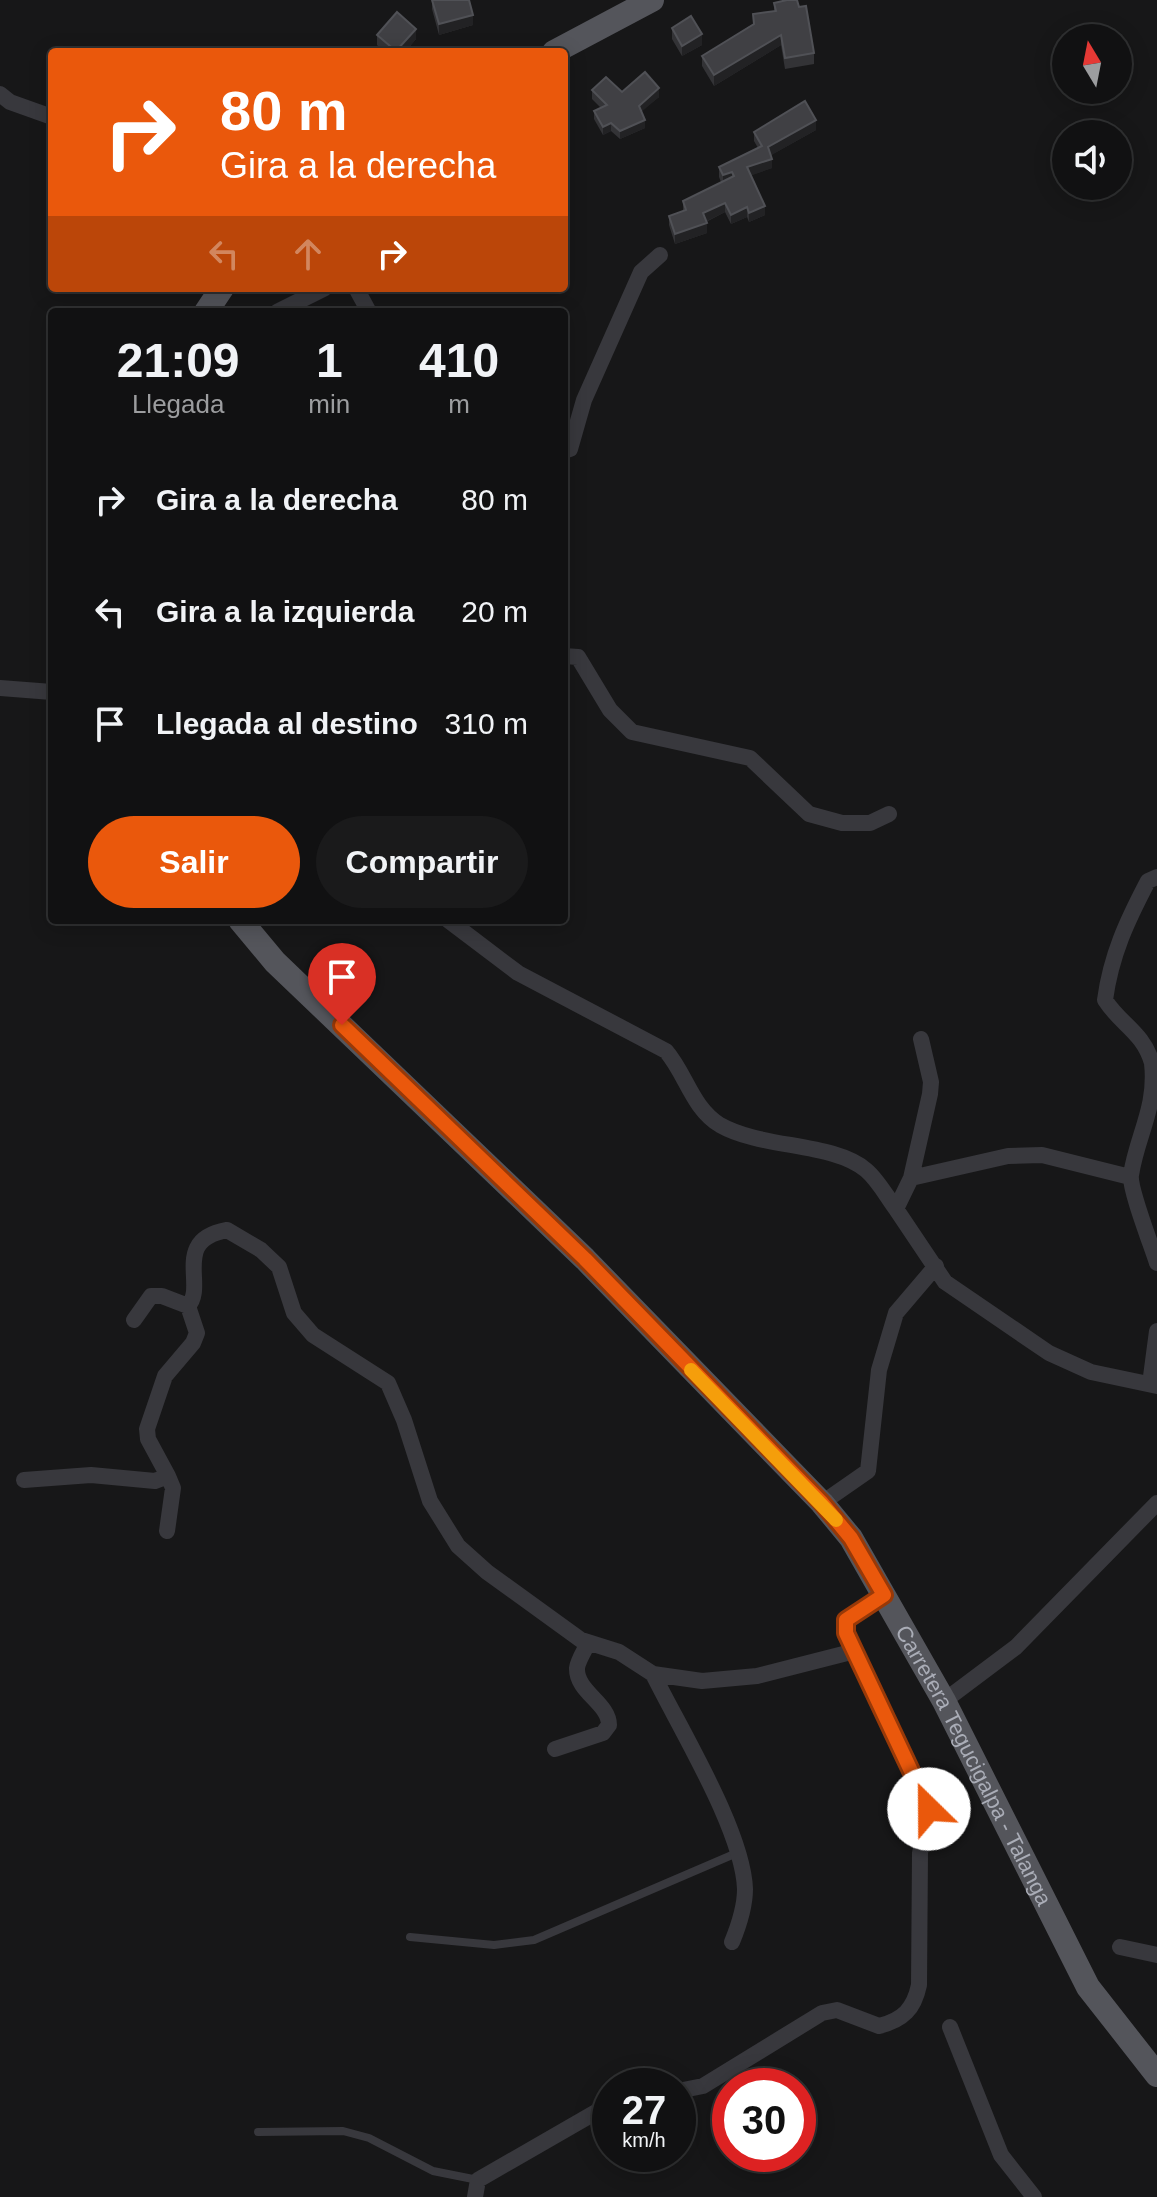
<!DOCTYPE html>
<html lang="es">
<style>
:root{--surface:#111112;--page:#1a1a1b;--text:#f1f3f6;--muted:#9c9d9f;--line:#303132;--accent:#ea580c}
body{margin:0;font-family:Helvetica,sans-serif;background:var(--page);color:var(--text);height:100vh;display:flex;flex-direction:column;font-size:30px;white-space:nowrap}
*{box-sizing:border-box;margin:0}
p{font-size:26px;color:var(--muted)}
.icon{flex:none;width:44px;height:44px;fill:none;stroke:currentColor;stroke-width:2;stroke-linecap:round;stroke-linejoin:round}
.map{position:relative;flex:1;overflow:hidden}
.drawer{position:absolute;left:48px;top:308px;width:520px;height:616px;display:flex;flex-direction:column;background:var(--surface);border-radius:8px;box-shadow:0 4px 20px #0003,0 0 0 2px var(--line)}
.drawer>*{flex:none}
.guide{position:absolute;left:48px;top:48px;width:520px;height:244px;border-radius:8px;box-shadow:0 4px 20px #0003,0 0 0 2px var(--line);background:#ea580c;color:#fff;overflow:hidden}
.needle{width:52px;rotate:350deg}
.fabs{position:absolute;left:1052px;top:24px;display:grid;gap:16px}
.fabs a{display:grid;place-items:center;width:80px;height:80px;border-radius:50%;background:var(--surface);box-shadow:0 4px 20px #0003,0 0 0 2px var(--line);font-size:40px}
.speed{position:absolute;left:592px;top:2068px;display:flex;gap:16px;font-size:40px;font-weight:700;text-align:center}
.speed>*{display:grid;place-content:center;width:104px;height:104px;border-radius:50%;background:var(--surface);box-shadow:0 4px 20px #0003,0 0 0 2px var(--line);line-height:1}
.speed small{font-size:20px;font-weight:400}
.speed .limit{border:12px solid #d22;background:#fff;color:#111}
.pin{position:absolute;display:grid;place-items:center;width:68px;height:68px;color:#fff;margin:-82px -34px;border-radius:50% 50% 50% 0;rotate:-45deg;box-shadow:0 0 8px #0007}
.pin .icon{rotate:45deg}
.me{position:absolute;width:88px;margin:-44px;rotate:337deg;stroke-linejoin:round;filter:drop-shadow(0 0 6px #0008)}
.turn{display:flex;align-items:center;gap:28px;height:168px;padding:0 40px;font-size:36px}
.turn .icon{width:104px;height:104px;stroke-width:2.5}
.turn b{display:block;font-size:56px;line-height:68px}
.lanes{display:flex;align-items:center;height:76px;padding:0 40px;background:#0003;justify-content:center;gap:40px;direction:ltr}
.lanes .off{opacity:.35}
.eta{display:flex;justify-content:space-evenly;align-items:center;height:136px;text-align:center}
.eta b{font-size:48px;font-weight:800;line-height:56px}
.cta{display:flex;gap:16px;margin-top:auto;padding:16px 40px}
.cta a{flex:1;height:92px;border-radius:48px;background:var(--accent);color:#fff;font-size:32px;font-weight:800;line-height:92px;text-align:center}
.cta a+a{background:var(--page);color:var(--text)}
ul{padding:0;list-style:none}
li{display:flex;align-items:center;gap:24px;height:112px;padding:0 40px}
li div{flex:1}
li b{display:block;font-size:30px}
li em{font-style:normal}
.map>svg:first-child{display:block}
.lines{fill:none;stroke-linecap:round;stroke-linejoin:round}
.lane{stroke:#38383d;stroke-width:8}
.street{stroke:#38383d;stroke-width:16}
.primary{stroke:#54555b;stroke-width:24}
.wall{fill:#333336}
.shaded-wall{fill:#222224}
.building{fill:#404044;stroke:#505156;stroke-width:2}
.route-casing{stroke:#983908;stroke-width:20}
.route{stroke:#ea580c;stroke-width:14}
.slow{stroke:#f59e0b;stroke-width:14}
.labels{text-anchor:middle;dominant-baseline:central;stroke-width:8;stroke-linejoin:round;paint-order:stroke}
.street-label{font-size:22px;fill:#aaadb7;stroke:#121213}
</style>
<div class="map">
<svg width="1157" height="2197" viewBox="0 0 1157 2197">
<rect width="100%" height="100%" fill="#171718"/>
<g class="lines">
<path class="lane" d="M410,1937L494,1945L534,1940L739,1852
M258,2132L343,2131L369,2138L433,2171L478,2180"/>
<path class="street" d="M0,94L10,102L52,117
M356,288L369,312
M277,312L325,288
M564,451L570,449L584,400L641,272L660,255
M564,656L578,657L610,710L632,732L750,758L809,814L842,823H870L889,814
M0,688L52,692
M1157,877L1148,881C1127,921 1111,955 1105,1000C1121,1025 1143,1032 1152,1063C1157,1108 1137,1135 1131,1175C1129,1188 1152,1247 1157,1263
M448,920L518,973L666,1051C686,1074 692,1108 720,1125C762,1149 833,1142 866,1170C878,1180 887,1197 896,1209
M921,1039L931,1082L930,1094L911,1178L896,1209L945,1282L1049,1353L1091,1372L1157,1386
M911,1178L1008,1156L1042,1155L1130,1177
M134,1320L151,1296H162L188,1306C207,1286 171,1240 227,1230L261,1250L279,1267L294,1313L313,1335L388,1383L404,1420L430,1501L458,1546L487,1572L581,1640L619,1652L653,1674L702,1681L757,1676L855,1651
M1150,1384L1157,1331
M24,1480L91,1475L155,1481L168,1476L148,1439L147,1429L165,1376L193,1343L197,1333L188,1306
M822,1503L868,1471L879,1370L896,1313L936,1266
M167,1531L173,1488L168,1476
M653,1674C680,1729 743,1831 745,1889C745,1907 739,1925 732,1942
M944,1701L1016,1647L1157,1503
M555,1749L603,1733L609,1725C609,1703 576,1692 577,1668C578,1660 585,1650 588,1643
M1120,1947L1157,1955
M950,2027L1001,2155L1034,2197
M678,2091L703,2086L822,2013L837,2010L879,2026C903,2020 914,2009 919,1985L920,1853L929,1809L845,1628L846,1620L884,1595
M475,2197L478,2180L610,2104"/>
<g class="primary">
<path d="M554,52L652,0"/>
<path d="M206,312L222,288"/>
<path id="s1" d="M240,920L275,962L585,1259L822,1503L851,1538L944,1701L1088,1987L1157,2075"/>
</g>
</g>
<path class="wall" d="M432,0L473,25L439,35L432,9Z
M774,3L814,53V64L785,69L781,45L714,86L702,66V56L753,24V14L774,11Z
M672,28L702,45L682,56L672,39Z
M377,35L416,39L405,52H384L377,45Z
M592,90L622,92L659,97L641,111L645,128L620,139L611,131L603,135L594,119V111L601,108L592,99Z
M816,130L771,155L772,168L751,175L765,215L749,222L747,217L731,224L725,212L706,222L707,233L675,244L669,225V216L683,211V201L721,182L719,177V167L758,148L754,141V132Z"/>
<path class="shaded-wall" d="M473,15V25L439,35V24Z
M416,29V39L405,52H396Z
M702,34V45L682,56V46Z
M781,35V45L714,86V75Z
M659,88V97L639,114V106Z
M645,120V128L620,139V131Z
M816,120V130L768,157V147Z
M611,123V131L603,135V127Z
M772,159V168L747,177V167Z
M732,172V182L723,185V175Z
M725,203V212L703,223V213Z
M765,206V215L749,222V213Z
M747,207V217L731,224V215Z
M707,223V233L675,244V234Z"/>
<path class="building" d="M432,0H469L473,15L439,24Z
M787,0H797L799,7L806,6L814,53L785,58L781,35L714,75L702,56L754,24L753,14L776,11L774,3Z
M397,12L416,29L396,51L377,35Z
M691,16L702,34L682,46L672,28Z
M645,72L659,88L639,106L645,120L620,131L611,123L603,127L594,111L607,105L592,90L606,77L622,92Z
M805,101L816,120L768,147L772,159L747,167L765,206L749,213L747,207L731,215L725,203L703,213L707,223L675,234L669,216L686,210L683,201L734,176L732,172L723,175L719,167L762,146L754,132Z"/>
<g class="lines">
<defs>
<path id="route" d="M342,1025L585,1259L822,1503L851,1538L884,1595L846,1620V1633L929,1809"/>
</defs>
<use href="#route" class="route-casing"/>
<use href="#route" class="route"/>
<path class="slow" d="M691,1370L836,1520"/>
</g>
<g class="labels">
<g class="street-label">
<text stroke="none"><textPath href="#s1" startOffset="1128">Carretera Tegucigalpa - Talanga</textPath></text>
</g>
</g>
</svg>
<div class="fabs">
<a><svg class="needle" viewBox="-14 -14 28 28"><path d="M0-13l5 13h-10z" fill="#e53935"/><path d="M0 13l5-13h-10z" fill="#9c9d9f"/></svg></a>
<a><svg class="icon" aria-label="sound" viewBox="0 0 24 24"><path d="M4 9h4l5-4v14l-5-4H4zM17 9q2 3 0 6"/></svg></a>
</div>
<div class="speed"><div>27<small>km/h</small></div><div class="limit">30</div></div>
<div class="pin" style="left:342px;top:1025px;background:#d93025"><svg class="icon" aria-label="arrive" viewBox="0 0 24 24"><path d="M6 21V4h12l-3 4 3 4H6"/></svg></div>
<svg class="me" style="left:929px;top:1809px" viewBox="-20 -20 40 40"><circle r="19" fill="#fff"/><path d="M0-13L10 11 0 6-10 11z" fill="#ea580c"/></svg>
<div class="guide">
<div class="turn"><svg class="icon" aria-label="right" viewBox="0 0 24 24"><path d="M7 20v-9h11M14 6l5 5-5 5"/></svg><div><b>80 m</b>Gira a la derecha</div></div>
<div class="lanes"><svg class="icon off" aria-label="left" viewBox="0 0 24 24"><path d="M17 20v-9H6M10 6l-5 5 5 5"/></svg><svg class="icon off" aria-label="ahead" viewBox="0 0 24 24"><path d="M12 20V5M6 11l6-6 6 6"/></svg><svg class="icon" aria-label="right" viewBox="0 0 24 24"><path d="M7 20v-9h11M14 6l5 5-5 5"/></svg></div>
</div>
<section class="drawer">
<div class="eta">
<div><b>21:09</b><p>Llegada</p></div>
<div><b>1</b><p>min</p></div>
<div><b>410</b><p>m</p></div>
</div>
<ul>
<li><svg class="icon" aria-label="right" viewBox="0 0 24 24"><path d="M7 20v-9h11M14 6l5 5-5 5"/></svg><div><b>Gira a la derecha</b></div><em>80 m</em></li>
<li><svg class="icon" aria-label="left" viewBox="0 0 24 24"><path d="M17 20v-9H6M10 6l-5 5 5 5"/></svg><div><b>Gira a la izquierda</b></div><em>20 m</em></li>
<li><svg class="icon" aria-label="arrive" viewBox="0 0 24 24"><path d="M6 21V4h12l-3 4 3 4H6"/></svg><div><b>Llegada al destino</b></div><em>310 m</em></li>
</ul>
<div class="cta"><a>Salir</a><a>Compartir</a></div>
</section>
</div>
